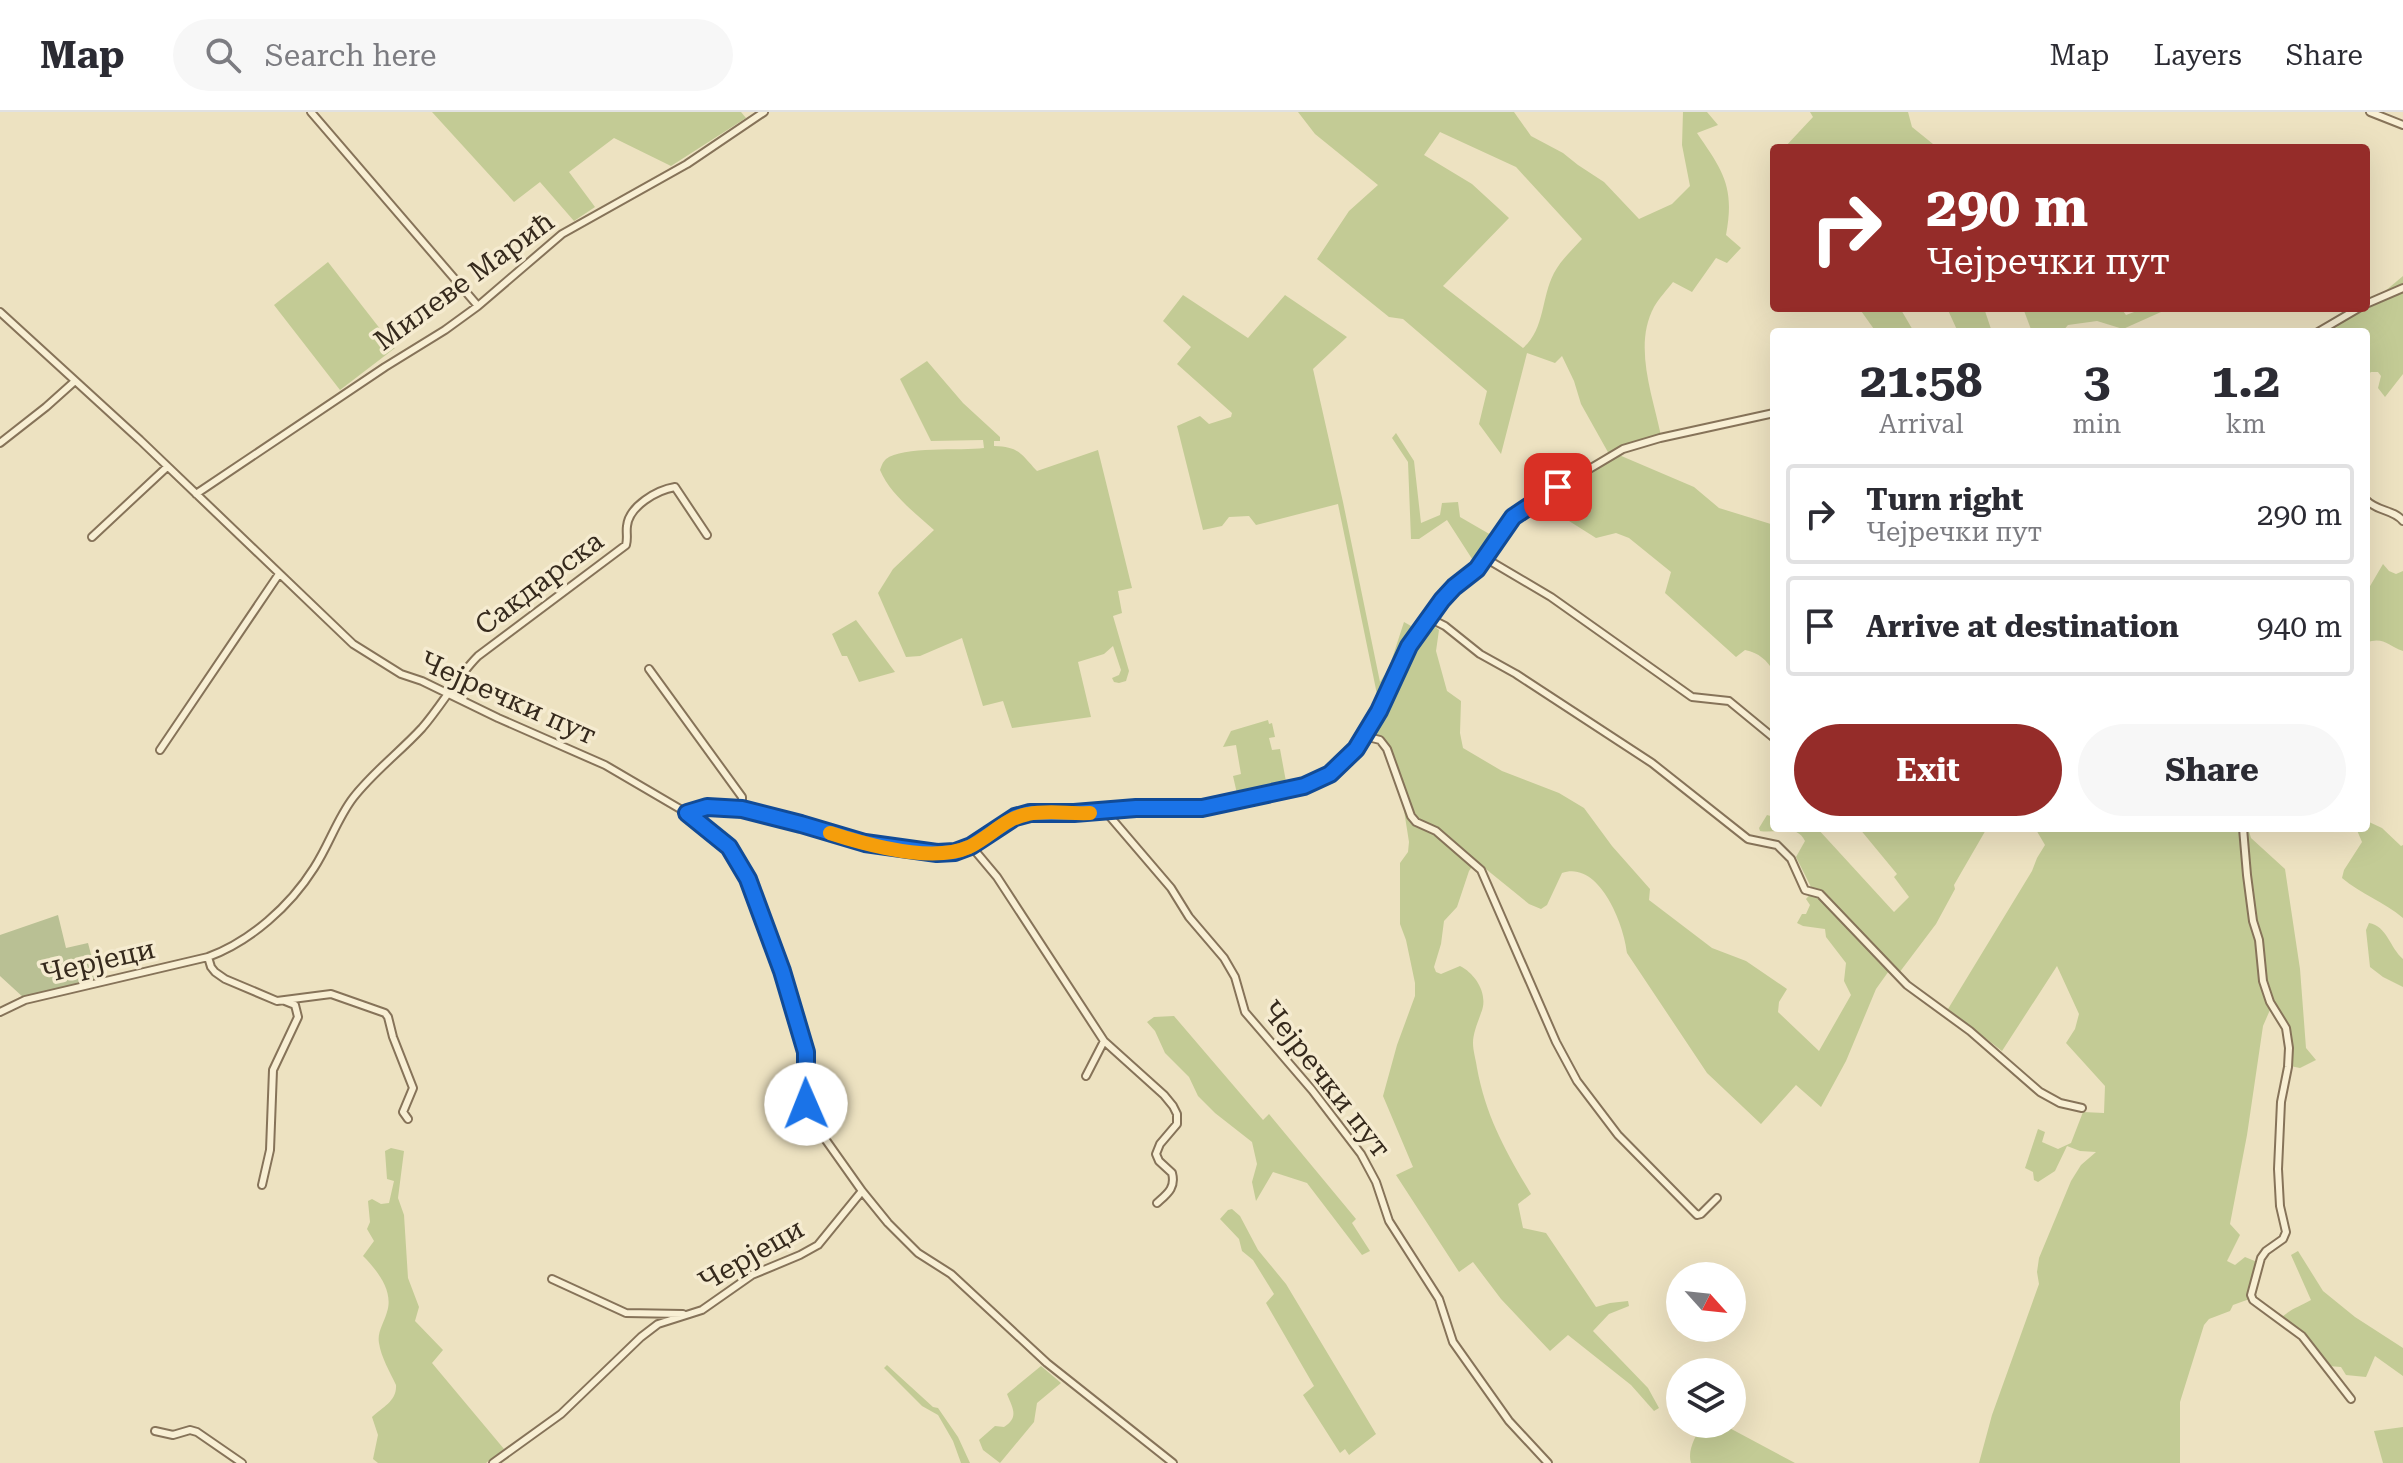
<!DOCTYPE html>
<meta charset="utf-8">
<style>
:root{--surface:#fff;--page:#f7f7f7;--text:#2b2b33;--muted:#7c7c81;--line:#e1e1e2;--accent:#952c29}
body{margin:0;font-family:"Roboto Serif",serif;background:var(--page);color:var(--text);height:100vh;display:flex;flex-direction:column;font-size:30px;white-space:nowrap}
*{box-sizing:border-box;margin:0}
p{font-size:26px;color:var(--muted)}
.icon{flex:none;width:44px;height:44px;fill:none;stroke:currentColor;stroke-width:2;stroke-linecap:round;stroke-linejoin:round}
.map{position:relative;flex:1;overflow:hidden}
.details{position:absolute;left:1770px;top:216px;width:600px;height:504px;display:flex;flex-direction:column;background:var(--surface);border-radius:8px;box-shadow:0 8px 32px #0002}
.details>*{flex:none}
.banner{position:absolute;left:1770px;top:32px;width:600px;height:168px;border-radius:8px;box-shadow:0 8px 32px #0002;background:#952c29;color:#fff;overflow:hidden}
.needle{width:52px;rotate:117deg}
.buttons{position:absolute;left:1666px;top:1150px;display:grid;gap:16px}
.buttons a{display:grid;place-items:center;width:80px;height:80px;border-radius:50%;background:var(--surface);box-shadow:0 8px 32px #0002;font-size:40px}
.pin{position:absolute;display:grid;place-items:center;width:68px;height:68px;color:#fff;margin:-34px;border-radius:16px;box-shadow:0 4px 12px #0006}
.me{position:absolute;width:88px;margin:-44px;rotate:359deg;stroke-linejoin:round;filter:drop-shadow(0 0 6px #0008)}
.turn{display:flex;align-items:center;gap:28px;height:168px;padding:0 24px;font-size:36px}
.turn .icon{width:104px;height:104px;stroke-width:2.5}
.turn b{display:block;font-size:56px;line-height:68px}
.eta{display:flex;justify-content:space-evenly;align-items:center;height:136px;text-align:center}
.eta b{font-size:48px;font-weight:700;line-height:56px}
.action{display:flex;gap:16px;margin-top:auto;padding:16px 24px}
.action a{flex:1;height:92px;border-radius:48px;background:var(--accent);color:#fff;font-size:32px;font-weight:700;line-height:92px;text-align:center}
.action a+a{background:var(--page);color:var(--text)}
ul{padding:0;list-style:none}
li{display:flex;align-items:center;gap:24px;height:100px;margin:0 16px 12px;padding:0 8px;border:4px solid var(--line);border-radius:8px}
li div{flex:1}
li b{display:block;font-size:30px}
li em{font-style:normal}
header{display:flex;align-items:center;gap:48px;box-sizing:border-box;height:112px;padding:0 40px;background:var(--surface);border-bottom:2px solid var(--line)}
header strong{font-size:38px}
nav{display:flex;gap:44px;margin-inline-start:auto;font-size:28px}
.search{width:560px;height:72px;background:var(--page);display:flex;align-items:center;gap:20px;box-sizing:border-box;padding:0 28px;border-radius:44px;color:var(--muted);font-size:30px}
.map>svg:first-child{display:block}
.green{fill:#c3cb95;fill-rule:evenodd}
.cemetery{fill:#b9c094}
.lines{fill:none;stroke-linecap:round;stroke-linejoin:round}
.minor-casing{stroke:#867359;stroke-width:10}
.minor{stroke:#f8efd4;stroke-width:6}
.route-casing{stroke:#114b97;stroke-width:20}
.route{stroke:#1a73e8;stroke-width:14}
.slow{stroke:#f59e0b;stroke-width:14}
.labels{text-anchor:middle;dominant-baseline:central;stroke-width:7;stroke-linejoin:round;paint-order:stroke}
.street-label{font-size:28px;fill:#362a1d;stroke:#f5ebd0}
</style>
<header>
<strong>Map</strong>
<div class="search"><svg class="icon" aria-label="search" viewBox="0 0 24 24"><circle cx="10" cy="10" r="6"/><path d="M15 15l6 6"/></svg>Search here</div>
<nav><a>Map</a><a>Layers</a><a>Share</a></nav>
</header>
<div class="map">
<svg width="2403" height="1351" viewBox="0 0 2403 1351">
<rect width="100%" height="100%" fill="#ede2c1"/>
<path class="green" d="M432,0H741L746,6L671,54L614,26L569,60L595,95L574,109L540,70L514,90Z
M1298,0H1514L1531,24L1563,41L1578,53L1604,70L1639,107L1672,92L1690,74L1682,33L1683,0H1707L1718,13L1697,21C1723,59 1735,75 1726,123L1741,136L1727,151L1716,146L1692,180L1673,170C1667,178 1659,186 1654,195C1633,234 1653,284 1661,324L1609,342L1581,292L1574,269L1562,244L1555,251L1527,241L1501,342L1479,312L1487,279L1403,207L1389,205L1317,147L1349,99L1378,73L1315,22ZM1440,20L1516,55L1582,127C1572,138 1561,148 1554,161C1541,186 1545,217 1523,236L1443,174L1509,106L1472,72L1424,43Z
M1810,0H1908L1912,15L1933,32L1943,36H1784L1813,5Z
M328,150L395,236L340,278L274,193Z
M2403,164V262L2385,285L2378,276L2381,264L2378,260H2371L2366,264V220H2317L2353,196H2366V189L2384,180Z
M1183,183L1248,226L1285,183L1347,225L1313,257L1343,390L1380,570L1389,556L1404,510L1420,519L1380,597L1338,392L1256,413L1249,404L1229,405L1222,414L1203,418L1177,314L1200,304L1209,312L1231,305L1232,301L1177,252L1191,235L1163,209Z
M1859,196H1900L1914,220H1876Z
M1947,196H1984L1992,220H1958Z
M2023,196H2121L2126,203L2145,196H2170L2123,217L2097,209L2068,213L2062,220H2032Z
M927,249L963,291L1000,325V329H994V334C1020,335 1021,342 1037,359L1098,338L1132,476L1118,479L1122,501L1113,504L1129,559L1126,569L1119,571L1114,570L1112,566L1119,563L1121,558L1113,534L1104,542L1078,550L1091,605L1012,616L1003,589L983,594L962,526L920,544L906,545L878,481L893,457L934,418C915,401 890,382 880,358C882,353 882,351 886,347C902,334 962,339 984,336L983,328L931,329L900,267Z
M1396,321L1414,349L1421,411L1440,403L1442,391L1458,390L1460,405L1498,427L1479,456L1448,481L1444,476L1476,453L1447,408L1419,427H1411L1408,350L1392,326Z
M1619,343L1694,375L1719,396L1774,413V560C1767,548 1759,541 1745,538L1736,545L1665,481L1671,460L1629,426L1616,421L1596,426L1539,390Z
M2383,452L2389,459L2396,462L2403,459V539C2388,534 2383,524 2366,531V481Z
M856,508L895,560L859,570L847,544H842L832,522Z
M1431,512L1439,518L1436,539L1447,579L1461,589L1460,621L1463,636L1502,659L1559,681L1584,696L1612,734L1650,777L1649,788L1712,836L1746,849L1787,877L1779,890L1778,900L1819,939L1851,883L1844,869L1846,851L1826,825L1825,817L1803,814L1797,811L1802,802H1806L1810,793L1806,787L1813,779L1796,745L1805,729C1796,711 1776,722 1760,719L1759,716L1767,703L1774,705V716H1817L1894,800L1909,785L1894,765L1897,762L1859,716H1987L1954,773L1955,777L1936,812L1899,861L1891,856L1876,877L1846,949L1821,995L1796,973L1761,1012L1707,961L1627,841C1624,812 1599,748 1562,761L1547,793L1541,797L1529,792L1476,749L1469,759L1457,795L1444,809L1441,832L1434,855L1436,860L1441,862L1460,854C1476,862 1489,883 1481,901C1478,910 1473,921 1473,931C1473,939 1476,948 1477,956C1486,1005 1506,1040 1531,1082L1518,1092L1523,1116L1546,1121L1596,1195L1610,1191L1628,1189L1629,1194L1609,1202L1593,1219L1648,1276L1659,1296L1654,1299L1631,1273L1568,1223L1550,1239L1501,1187L1473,1150L1459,1160L1396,1063L1413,1055L1383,984L1397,933L1415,884V871L1406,828L1400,812V751L1408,740L1409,730L1403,692L1390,648L1383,634L1373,628C1393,587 1403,549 1431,512Z
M1268,608L1269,612L1272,611L1275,625L1269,626L1272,638L1280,637L1287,675L1238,686L1233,664L1241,662L1236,633L1223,635L1231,619Z
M2369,710L2382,716L2401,734L2403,733V806C2384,790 2361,782 2342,766L2344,758L2362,730L2356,716H2366V711Z
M2035,716H2248L2251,726L2285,757L2300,857L2306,936L2316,948L2300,956L2290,954V925L2273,891L2263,914L2247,1023L2230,1112L2240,1123L2227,1149L2235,1153L2245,1145L2262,1152L2255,1185L2233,1193L2230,1199L2209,1207L2204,1213L2180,1290V1351H1979L1992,1303L2039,1172L2037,1160L2039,1146L2071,1069L2081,1053L2096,1040L2080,1039L2067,1034L2055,1059L2038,1070L2034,1068L2033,1060L2025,1056L2038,1017L2045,1020L2042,1030L2058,1037L2071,1031L2083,1000L2104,1001L2105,974L2066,931L2075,917L2079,902L2057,854L2002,939L1948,897L2032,759L2037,746L2045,733Z
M2369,811C2387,814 2390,836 2403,847V875L2383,865L2370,855L2366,818Z
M1174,904L1263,1008L1269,1002L1356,1107L1352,1111L1370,1139L1362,1143L1307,1071L1273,1060L1256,1089L1252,1070L1257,1052L1252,1030L1215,1001L1198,984L1189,965L1165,941L1155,919L1147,910L1154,905Z
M391,1036L404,1039L398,1086L404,1103L408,1166L419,1195L415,1209L443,1238L432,1251L504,1337L486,1351H378L373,1347L378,1323L372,1305C383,1295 397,1289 396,1273C390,1260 381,1245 379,1231C377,1220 384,1211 387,1200C394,1179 377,1158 363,1144L374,1129L367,1117L370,1110L368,1089L372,1087L381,1092L389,1091L394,1069L387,1067L385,1039Z
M1232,1097L1240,1104L1258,1138L1286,1172L1376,1322L1349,1343L1345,1337L1340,1341L1303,1283L1314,1274L1266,1191L1274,1182L1253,1148L1242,1139L1239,1127L1220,1107L1228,1098Z
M2298,1139L2323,1179L2355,1205L2403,1236V1264L2375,1244L2366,1265L2346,1263L2341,1255L2328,1254L2306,1223L2282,1205C2294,1195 2299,1195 2311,1188L2291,1143Z
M887,1253L933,1295L938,1296L958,1325L970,1351H961L953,1329L938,1303L922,1294L884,1256Z
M1041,1254L1061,1271L1037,1291L1034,1310L1000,1351L983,1338L979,1328L995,1314L1004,1315C1019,1305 1013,1297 1007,1282Z
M1703,1312H1722L1795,1351H1691C1687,1338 1696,1323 1703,1312Z
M2403,1315V1351H2383L2374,1319Z"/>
<path class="cemetery" d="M58,803L66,836L88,831L98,869L24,886L0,864V823Z"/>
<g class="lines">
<defs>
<path id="minor" d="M311,0L478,194
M2370,0L2403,13
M2366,192L2403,176
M0,200L140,328L353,532L401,562L422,569L498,606L605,653L687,701L707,695L742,697L801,712L865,731L937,741L955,740L971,734L1015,705L1030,701L1093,700L1136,696H1202L1304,674L1330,662L1356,637L1379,599L1409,534L1448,481L1482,451L1513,405L1532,391L1623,337L1660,326L1774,301
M2318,220L2359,196
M0,331L46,295L75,269
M196,382L385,255L445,218L478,194L562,122L687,52L764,0
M2366,388C2378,400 2393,397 2403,409
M92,425L167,355
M1485,446L1551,485L1692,585L1729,589L1774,626
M1429,506L1445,514L1480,542L1516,562L1652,651L1748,727L1777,733L1791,747L1805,778L1820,782L1907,873L1970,919L2040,980L2060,991L2082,996
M649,557L742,685V697
M1364,624L1380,628L1387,637L1411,704L1416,710L1436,719L1481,758L1556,930L1577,969L1618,1023L1697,1103L1701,1102L1717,1086
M160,638L279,462
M1106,700L1171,776L1189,805L1224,846L1235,865L1245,900L1312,978L1361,1042L1376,1070L1389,1109L1439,1187L1453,1230L1509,1309L1548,1351
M687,701L729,735L748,767L782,859L806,940V992L823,1024L862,1079L888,1111L918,1141L951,1162L1047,1251L1173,1351
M2243,716L2247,763L2253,809L2259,828L2263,869L2270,890L2286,916L2289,936L2288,955L2281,990L2278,1057L2280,1094L2286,1120L2283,1127L2266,1139L2261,1146L2251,1183L2253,1188L2302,1224L2351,1287
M971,734L997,765L1104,929L1164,983L1173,994L1177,1002V1012L1160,1032L1156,1042L1159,1049L1172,1061C1176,1076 1167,1082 1157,1091
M208,845L211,855L215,860L225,867L277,889L331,882L385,901L388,905L393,925L413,976L403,1000L408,1007
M0,900L25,888L208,845C251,829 290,794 314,756C329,733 337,707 353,686C373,660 400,640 422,616C442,593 457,565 478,544L626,433C628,426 626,421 627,414C629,394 657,378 675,375L707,423
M1086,964L1104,929
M262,1073L270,1038L273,958L298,905L295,893L285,889
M552,1167L626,1201L683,1202
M155,1319L173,1323L190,1318L197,1320L242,1351
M493,1351L561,1302L641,1225L658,1212L702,1198L752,1163L800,1143L818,1133L862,1079"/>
</defs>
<use href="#minor" class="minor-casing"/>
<use href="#minor" class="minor"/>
</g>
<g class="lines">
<defs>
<path id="route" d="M806,992V940L782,859L748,767L729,735L687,701L707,695L742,697L801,712L865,731L937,741L955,740L971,734L1015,705L1030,701H1074L1136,696H1202L1304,674L1330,662L1356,637L1379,599L1409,534L1442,488L1454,475L1477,457L1513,405L1558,375"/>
</defs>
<use href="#route" class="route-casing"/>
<use href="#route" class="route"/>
<path class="slow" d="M830,721C867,733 933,751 969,735C990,725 1005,706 1028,702C1048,698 1070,702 1090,701"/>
</g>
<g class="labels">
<g class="street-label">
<text transform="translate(464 169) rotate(-36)">Милеве Мaрић</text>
<text transform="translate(539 471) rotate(-37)">Сакдарска</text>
<text transform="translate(508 586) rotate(24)">Чејречки пут</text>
<text transform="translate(98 849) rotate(-13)">Черјеци</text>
<text transform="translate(1326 967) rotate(52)">Чејречки пут</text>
<text transform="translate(751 1143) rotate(-30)">Черјеци</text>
</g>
</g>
</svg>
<div class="buttons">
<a><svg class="needle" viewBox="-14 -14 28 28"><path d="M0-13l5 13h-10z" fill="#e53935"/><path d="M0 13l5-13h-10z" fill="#7c7c81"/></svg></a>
<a><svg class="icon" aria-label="layers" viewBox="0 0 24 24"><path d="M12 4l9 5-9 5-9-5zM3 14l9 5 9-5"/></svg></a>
</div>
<div class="pin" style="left:1558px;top:375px;background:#d93025"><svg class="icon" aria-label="arrive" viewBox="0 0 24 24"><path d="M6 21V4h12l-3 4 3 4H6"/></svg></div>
<svg class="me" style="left:806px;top:992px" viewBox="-20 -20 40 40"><circle r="19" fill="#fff"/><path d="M0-13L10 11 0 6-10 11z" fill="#1a73e8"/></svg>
<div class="banner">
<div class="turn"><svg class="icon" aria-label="right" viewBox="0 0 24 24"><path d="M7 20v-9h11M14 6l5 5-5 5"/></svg><div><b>290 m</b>Чејречки пут</div></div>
</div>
<section class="details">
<div class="eta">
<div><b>21:58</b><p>Arrival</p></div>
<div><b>3</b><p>min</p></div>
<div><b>1.2</b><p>km</p></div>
</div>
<ul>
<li><svg class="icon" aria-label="right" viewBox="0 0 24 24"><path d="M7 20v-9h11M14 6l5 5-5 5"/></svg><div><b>Turn right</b><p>Чејречки пут</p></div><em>290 m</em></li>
<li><svg class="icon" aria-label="arrive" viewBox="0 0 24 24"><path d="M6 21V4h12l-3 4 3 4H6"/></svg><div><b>Arrive at destination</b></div><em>940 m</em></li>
</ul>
<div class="action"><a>Exit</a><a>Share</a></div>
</section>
</div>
